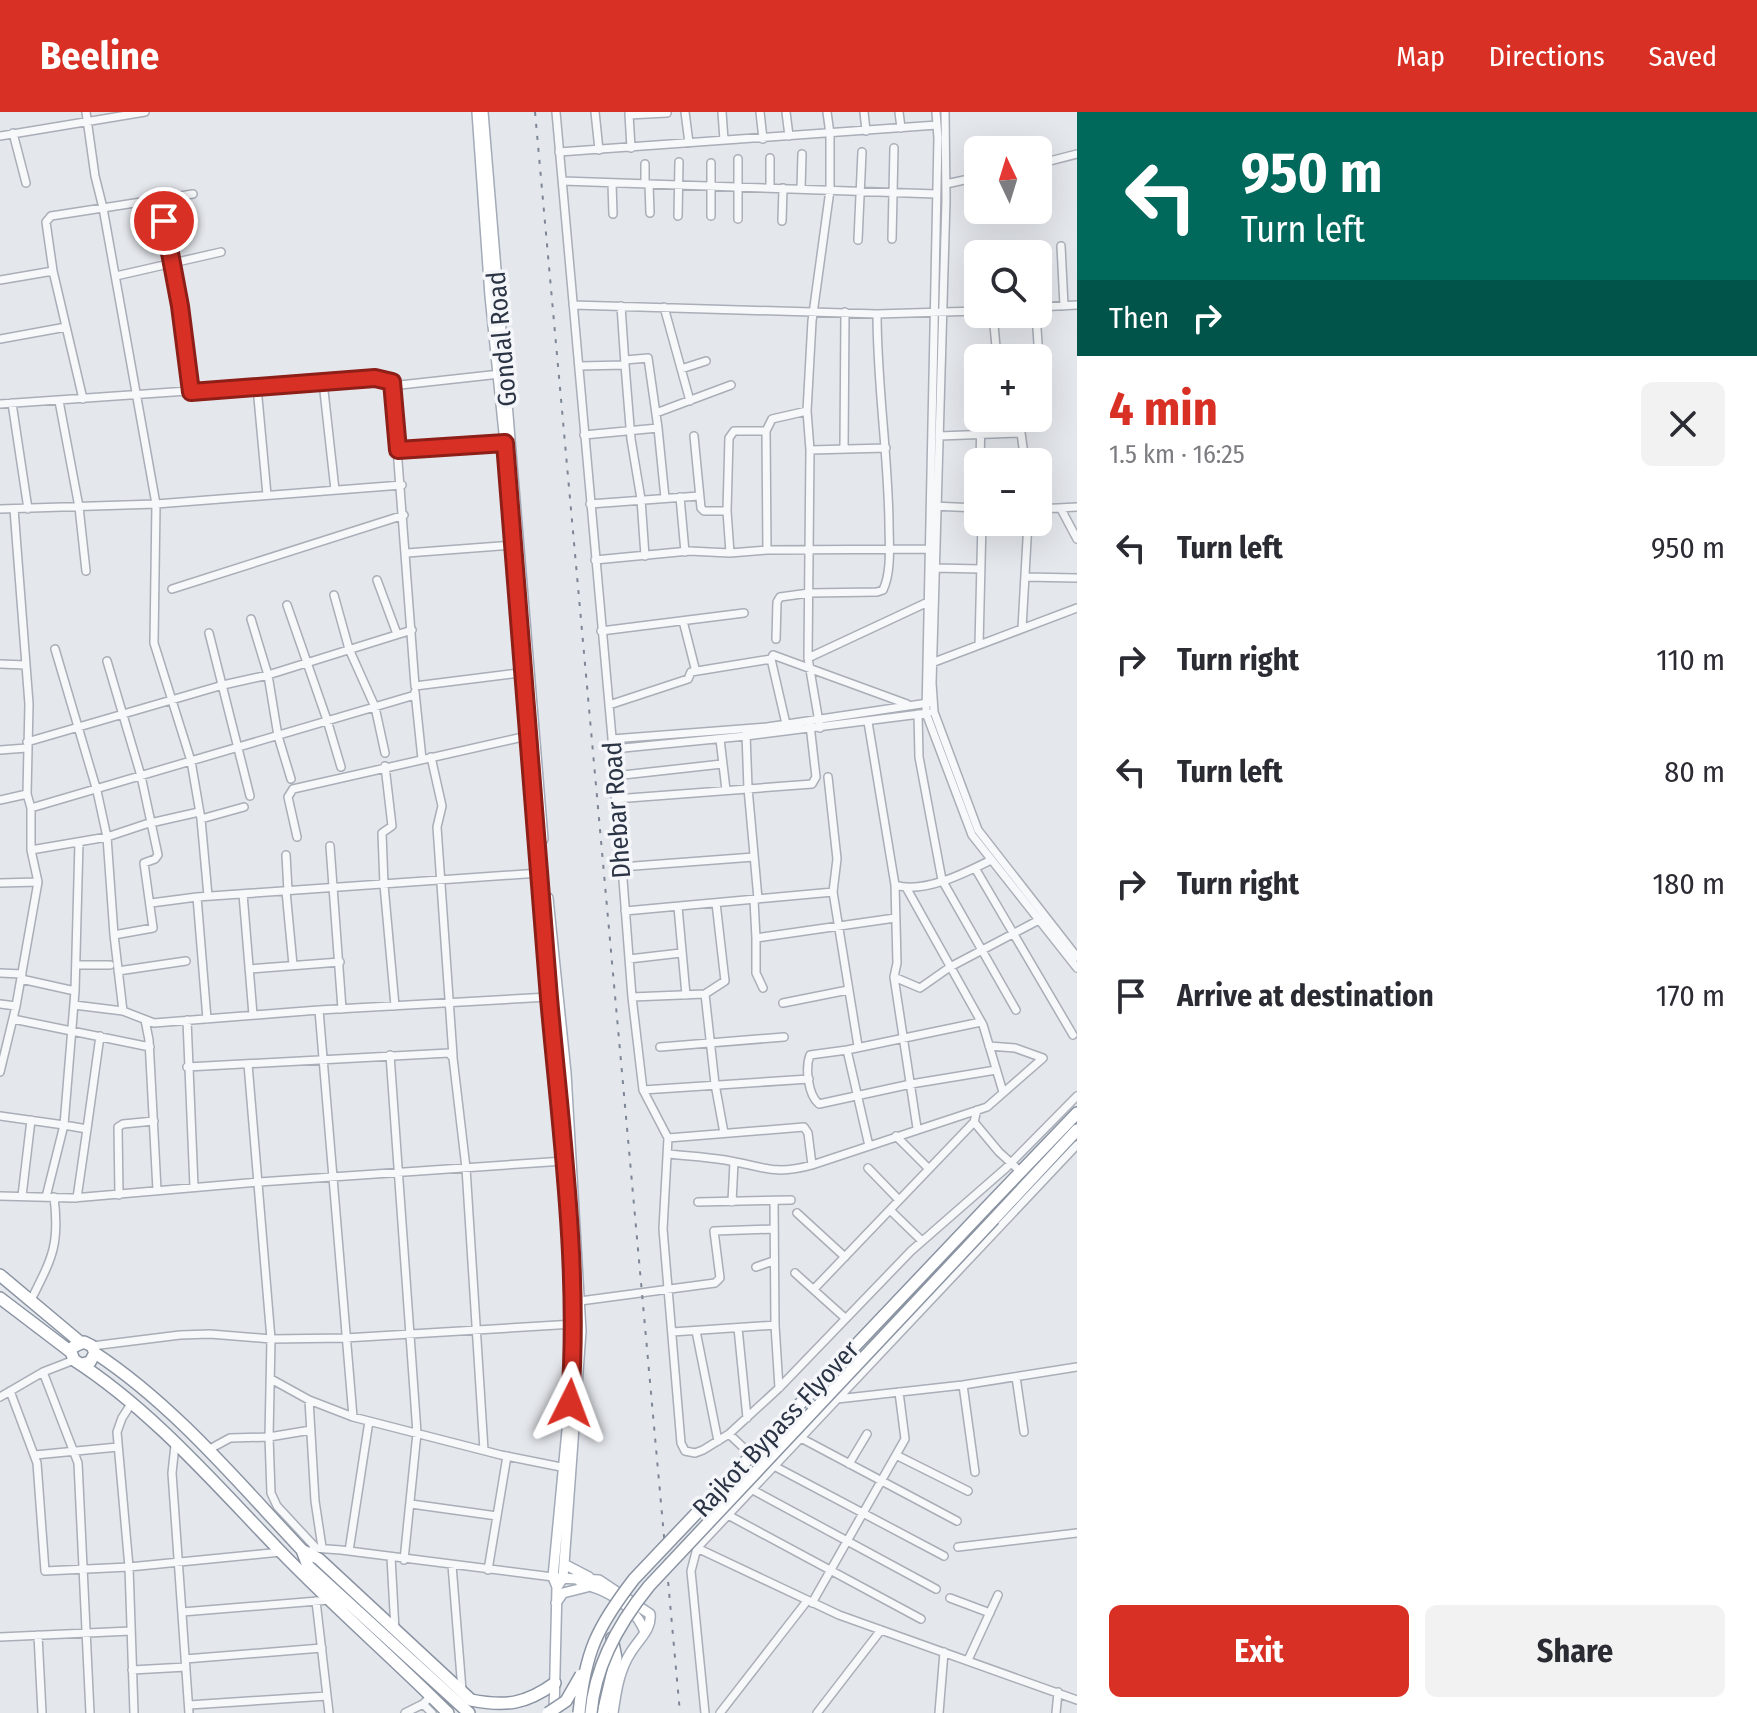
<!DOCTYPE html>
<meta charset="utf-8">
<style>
:root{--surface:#fff;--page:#f2f2f3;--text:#2b2b33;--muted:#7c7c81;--accent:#d93025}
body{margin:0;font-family:"Fira Sans Condensed",sans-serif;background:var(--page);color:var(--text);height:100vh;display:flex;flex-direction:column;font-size:30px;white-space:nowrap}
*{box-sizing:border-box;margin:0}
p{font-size:26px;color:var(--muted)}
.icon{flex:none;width:44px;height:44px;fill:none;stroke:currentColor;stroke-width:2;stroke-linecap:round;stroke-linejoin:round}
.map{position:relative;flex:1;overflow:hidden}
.panel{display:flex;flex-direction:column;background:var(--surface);width:680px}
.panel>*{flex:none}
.hud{background:#00695c;color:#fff;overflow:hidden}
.needle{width:52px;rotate:356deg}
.fabs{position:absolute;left:964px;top:24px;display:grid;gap:16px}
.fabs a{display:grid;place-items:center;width:88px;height:88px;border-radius:12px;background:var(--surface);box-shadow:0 8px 32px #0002;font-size:40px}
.pin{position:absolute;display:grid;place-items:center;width:68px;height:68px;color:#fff;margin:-34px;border:4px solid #fff;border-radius:50%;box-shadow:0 2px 8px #0007}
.me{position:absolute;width:88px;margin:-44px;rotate:3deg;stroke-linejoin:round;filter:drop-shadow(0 0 6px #0008)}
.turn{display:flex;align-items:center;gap:28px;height:168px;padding:0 32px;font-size:36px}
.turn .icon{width:104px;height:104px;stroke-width:2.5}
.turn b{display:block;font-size:56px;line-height:68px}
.then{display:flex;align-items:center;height:76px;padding:0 32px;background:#0003;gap:16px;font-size:30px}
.round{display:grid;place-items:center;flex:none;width:84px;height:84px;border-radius:12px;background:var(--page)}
.headline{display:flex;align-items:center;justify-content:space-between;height:136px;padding:0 32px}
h1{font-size:48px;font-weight:700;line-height:60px;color:var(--accent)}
.button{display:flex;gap:16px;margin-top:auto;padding:16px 32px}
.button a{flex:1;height:92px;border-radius:12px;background:var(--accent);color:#fff;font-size:32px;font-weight:700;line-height:92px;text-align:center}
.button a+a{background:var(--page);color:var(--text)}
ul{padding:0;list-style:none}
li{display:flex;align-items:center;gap:24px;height:112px;padding:0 32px}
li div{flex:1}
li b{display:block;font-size:30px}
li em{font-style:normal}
header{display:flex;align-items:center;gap:48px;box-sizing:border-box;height:112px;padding:0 40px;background:var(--accent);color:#fff}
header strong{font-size:38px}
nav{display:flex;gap:44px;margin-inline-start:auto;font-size:28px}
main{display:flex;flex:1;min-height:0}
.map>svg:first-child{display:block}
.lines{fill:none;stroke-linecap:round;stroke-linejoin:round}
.minor-casing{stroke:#a9aeb7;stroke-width:10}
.major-casing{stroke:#a3abb8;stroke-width:12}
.highway-casing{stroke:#8b94a3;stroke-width:14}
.minor{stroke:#f7f8fa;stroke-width:7}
.major{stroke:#fff;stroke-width:9}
.highway{stroke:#fff;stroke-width:11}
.rail{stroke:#7d8696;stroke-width:2;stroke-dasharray:4 8;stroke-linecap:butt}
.highway-bridge-casing{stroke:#8b94a3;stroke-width:14;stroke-linecap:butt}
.highway-bridge{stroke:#fff;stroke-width:11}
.route-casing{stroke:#8d1f18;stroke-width:20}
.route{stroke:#d93025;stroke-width:14}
.labels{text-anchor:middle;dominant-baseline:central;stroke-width:7;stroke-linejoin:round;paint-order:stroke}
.street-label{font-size:26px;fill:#2b3445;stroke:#f4f6f9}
</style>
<header>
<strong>Beeline</strong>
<nav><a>Map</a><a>Directions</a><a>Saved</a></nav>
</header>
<main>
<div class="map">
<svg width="1077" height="1601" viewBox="0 0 1077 1601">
<rect width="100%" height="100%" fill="#e4e7ec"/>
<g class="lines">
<defs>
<path id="minor" d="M86,0L95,64L103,96L156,392L154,531L191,649L201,707L208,784
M556,0L613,637L632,885L643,978L668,1026L663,1117L681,1331L685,1339L695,1341L703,1338L729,1322L779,1276L911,1139L1006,1056L1077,984
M595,0L599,38
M685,0L689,31
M722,0L724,28
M760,0L763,27
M786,0L789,24
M864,0L866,19
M899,0L901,16
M936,0L938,26L926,601L972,723L1077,856
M945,0L946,88L932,571L934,600L978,718L1077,845
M629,2L631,36
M629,3L667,1
M13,21L26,71
M0,24L145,0
M559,40L937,13
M711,51V104
M1038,52L1077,42
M563,69L936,82
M612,71L613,102
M645,72V52
M649,72L650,101
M946,72L978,65
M770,76V46
M801,77L802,42
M160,87L180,194L191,280
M678,104L679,50
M738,107V47
M782,109L783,76
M892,127L894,36
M858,128L862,40
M1061,134L1064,194
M1019,136V142
M984,139V142
M116,164L221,140
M0,168L53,159
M573,193L877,202L978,199
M664,195L690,289
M1038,195L1077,193
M993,202L997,246
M1036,202L1041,277
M0,227L66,215
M625,248L648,246L658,316
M625,253L631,327L641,387L645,444
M579,254L625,253L621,194
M681,257L706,249
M323,270L335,378
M392,270L415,574L527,560
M257,275L267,383
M83,287L53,159L46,110L51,104L193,82
M59,289L79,395L86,459
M12,291L28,397
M0,292L375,266L400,273L500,262
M656,301L731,273
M584,323L658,316L665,386
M694,324L701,396L704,399H727
M939,324L1021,321L1025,350
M844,337L845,200
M398,338L505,331
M810,338L886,336
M980,350L981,306
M680,385L685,440
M590,392L699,384
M932,394L978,396
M0,397L156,392L402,373
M1038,397L1077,395
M1061,397L1077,427
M767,438L766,319L772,307L807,299
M407,441L513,433
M730,441L727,399L729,326L734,319H766
M595,448L689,439L730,441L767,438L934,437
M935,456L981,457
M1025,465L1076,466
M377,468L397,522
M172,477L404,403
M334,483L349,537L375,595L385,641
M287,493L327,608L341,655
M251,507L268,563L278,624L291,667
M683,509L695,556
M1022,516L1028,410
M601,519L744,501
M209,521L250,684
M776,527L777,490L780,485L809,481L877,480L883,478C892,459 889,431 889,411C888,341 877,272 877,202
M979,533L982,410
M55,537L97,679L107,725L114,823L123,899
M808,546L928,490
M107,549L141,664L158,743L155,747L144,751L153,816L114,823
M0,552L25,553
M929,552L1077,496
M415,580L422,647
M609,593L688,567L691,560L771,547
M918,602L919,645L942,768L1016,898
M868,610L895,773L897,851L894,865L917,1016
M786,612L771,547L773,543L907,592
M820,616L808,546L810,338L807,299L812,209L830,78V22L827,0
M746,622L748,676L758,787
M612,627L767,615L928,591
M720,627L726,678
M27,630L223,573L268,563L412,518
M613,637L746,624L928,601
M0,638L27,636
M431,645L442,694L437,715L453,944
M385,654L392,714L382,721L384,773L395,894
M614,664L722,652
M828,665L837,747L833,780L858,934
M615,687L812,672L816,665L810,613
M0,688L27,682
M31,696L415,583
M201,707L244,695
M297,725L288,685L293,677L527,624
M330,734L342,897
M31,738L107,725L146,712L199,700
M286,743L288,779
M621,755L754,745
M975,756L1073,923
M0,771L38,770
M895,773C924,782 965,761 991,748
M907,777L983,913L1003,980
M286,779L293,853
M243,782L253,903
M197,785L207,907
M754,788L756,826L895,806
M151,791L197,785L540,761
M678,795L686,883
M625,799L833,780
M756,826V861L763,876
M629,847L681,841
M76,853H110
M249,857L340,850
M118,859L186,849
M0,861L22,862
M894,865L920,876L950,855L1039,808
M21,867L75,879L64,1013L87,1017L77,1086
M75,879L79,730
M705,882L715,972L724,1021
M632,885L705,882L725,869L716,791
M783,891L848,878
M0,892L16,894
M74,893L123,899L154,911L319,898L549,885
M319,898L353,1305
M13,907L150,935
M145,908L149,928L157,1078
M187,908L194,1075
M981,910L847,938L810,943C805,956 808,983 819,992L911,972L996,958
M660,935L784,925
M847,938L869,1034
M390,943L417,1321L404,1448
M248,952L271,1227L269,1325L271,1381L277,1394L316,1436
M187,955L449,941L453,946L466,1056L484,1338
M0,960L16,894L38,770L31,738V696L27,682L29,592L14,397
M643,978L809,967
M0,1004L64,1013L46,1085
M974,1010L999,1040L1021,1060
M87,1017L100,924
M896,1024L929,1057
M668,1026L804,1015L808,1021L812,1053
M668,1042C687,1044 706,1045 725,1048C762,1054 773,1064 812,1053L987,995L1043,946L1015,936L989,934
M868,1056L899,1088
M119,1083L118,1015L123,1012L154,1009
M0,1084L73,1086L259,1070L564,1049
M22,1084L31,1008
M774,1089L775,1213L779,1276
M698,1090L791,1088
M732,1090L734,1050
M890,1098L922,1129
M797,1101L845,1145
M756,1155L773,1149
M795,1161L845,1206
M814,1177L974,1010L977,998
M31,1188C52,1146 60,1133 54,1085
M580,1189L715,1171L720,1166L714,1119L774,1117
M738,1216L747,1306
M696,1219L718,1329
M672,1220L775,1213
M92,1234L180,1223L210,1222L271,1227L345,1226L574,1212
M43,1260L78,1351L90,1601
M1016,1265L1024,1320
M271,1267L309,1288L353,1305L501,1343L566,1356
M963,1273L975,1360
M10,1279L37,1351L45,1459L129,1455L281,1440
M0,1285L43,1260L74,1248
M837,1287L963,1273L1077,1255
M309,1288L315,1389L322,1435
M131,1292L122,1306L117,1320L129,1455L134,1601
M729,1322L765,1356
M799,1325L957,1409
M175,1333L172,1361L189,1601
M208,1338L230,1326L269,1325L311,1318
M35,1343L118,1335
M896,1343L968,1379
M849,1352L867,1322
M774,1354L944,1444
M751,1377L936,1477
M411,1392L497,1404
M726,1402L921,1507
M958,1435L1077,1421
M313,1436L341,1438L553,1465
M697,1436L839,1503L1077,1588
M349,1439L369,1309
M391,1445L395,1518
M452,1453L462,1578
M488,1458L507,1344
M950,1486L990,1501
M316,1489L329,1601
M812,1491L905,1327L899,1280
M182,1500L330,1488
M38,1523L42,1601
M0,1525L131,1519
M185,1547L322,1536
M968,1548L998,1483
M132,1558L186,1555
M423,1592L432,1601
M189,1593L327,1584
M405,1601L423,1592L431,1584
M705,1601L691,1459L697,1436L1077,1033
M720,1601L807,1489
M817,1601L881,1518
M939,1601L944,1540
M1056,1601L1058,1580"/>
<path id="major" d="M477,0L490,184L505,331L572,1163L574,1212L572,1266L553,1465L557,1475L554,1601
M483,0L543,727
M548,786L566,961L581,1219L564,1452L563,1466L557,1475
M564,1452L589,1465
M558,1466L599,1468L650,1502C652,1517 639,1527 631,1540C619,1558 616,1580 613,1601
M578,1468C587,1475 593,1474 603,1479C622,1488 637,1500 645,1520
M556,1491L563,1481L587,1475"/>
<path id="highway" d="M985,1097L1077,1001
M994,1107L1077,1018
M0,1163L80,1230
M0,1186L71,1240
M95,1241C174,1293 237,1369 302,1438L319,1447L471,1588C506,1595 526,1592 555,1571
M82,1252L90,1250L95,1241L92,1234L84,1230L73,1235L71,1240L74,1248C152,1298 216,1373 280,1439C334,1495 393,1546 448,1601
M302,1438L308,1454L469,1601
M603,1601L616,1546L612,1526"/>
</defs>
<use href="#minor" class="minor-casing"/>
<use href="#major" class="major-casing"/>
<use href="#highway" class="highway-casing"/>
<use href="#minor" class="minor"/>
<use href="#major" class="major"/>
<use href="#highway" class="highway"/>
<path class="rail" d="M535,0L680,1601"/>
<defs>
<path id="highway-bridge" d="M548,1601L566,1589L581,1563
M579,1601C585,1540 597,1515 634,1467L985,1097
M591,1601C595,1553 619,1511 649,1474L994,1107"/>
</defs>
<use href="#highway-bridge" class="highway-bridge-casing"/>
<use href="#highway-bridge" class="highway-bridge"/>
</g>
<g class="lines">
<defs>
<path id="route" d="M164,109L180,194L191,280L375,266L392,270L398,338L505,331C520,516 534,701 549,886C561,1020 580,1156 570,1291"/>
</defs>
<use href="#route" class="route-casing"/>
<use href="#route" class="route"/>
</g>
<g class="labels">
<g class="street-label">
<text transform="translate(502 227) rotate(-95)">Gondal Road</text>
<text transform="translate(617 698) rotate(-94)">Dhebar Road</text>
<text transform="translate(776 1317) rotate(-47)">Rajkot Bypass Flyover</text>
</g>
</g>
</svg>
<div class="fabs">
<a><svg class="needle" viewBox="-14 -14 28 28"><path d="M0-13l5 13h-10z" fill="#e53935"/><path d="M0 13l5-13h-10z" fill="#7c7c81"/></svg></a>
<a><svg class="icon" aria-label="search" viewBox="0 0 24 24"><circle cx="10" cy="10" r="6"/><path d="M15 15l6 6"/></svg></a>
<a>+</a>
<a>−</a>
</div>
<div class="pin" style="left:164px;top:109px;background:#d93025"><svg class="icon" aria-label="arrive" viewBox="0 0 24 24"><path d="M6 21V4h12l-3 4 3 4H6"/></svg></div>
<svg class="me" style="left:570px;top:1291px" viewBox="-20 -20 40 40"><path d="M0-17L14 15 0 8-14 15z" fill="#d93025" stroke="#fff" stroke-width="4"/></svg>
</div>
<section class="panel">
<div class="hud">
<div class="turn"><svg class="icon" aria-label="left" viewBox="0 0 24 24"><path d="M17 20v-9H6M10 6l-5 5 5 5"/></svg><div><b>950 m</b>Turn left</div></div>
<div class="then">Then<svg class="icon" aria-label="right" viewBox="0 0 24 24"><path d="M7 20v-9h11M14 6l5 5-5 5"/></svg></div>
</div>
<div class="headline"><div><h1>4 min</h1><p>1.5 km · 16:25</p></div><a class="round"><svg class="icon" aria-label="close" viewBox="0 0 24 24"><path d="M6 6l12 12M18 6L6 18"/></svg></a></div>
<ul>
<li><svg class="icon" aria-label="left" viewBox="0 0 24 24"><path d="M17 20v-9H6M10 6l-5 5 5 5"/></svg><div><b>Turn left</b></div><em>950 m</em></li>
<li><svg class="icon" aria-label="right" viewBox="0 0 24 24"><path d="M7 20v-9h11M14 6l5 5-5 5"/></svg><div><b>Turn right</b></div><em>110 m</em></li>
<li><svg class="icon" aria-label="left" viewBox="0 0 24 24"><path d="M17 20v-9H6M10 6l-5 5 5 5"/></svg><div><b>Turn left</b></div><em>80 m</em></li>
<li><svg class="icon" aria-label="right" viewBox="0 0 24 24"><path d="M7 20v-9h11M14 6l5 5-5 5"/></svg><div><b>Turn right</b></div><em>180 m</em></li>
<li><svg class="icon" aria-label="arrive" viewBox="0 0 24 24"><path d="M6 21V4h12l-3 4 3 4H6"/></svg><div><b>Arrive at destination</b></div><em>170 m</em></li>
</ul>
<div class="button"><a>Exit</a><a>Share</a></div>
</section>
</main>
